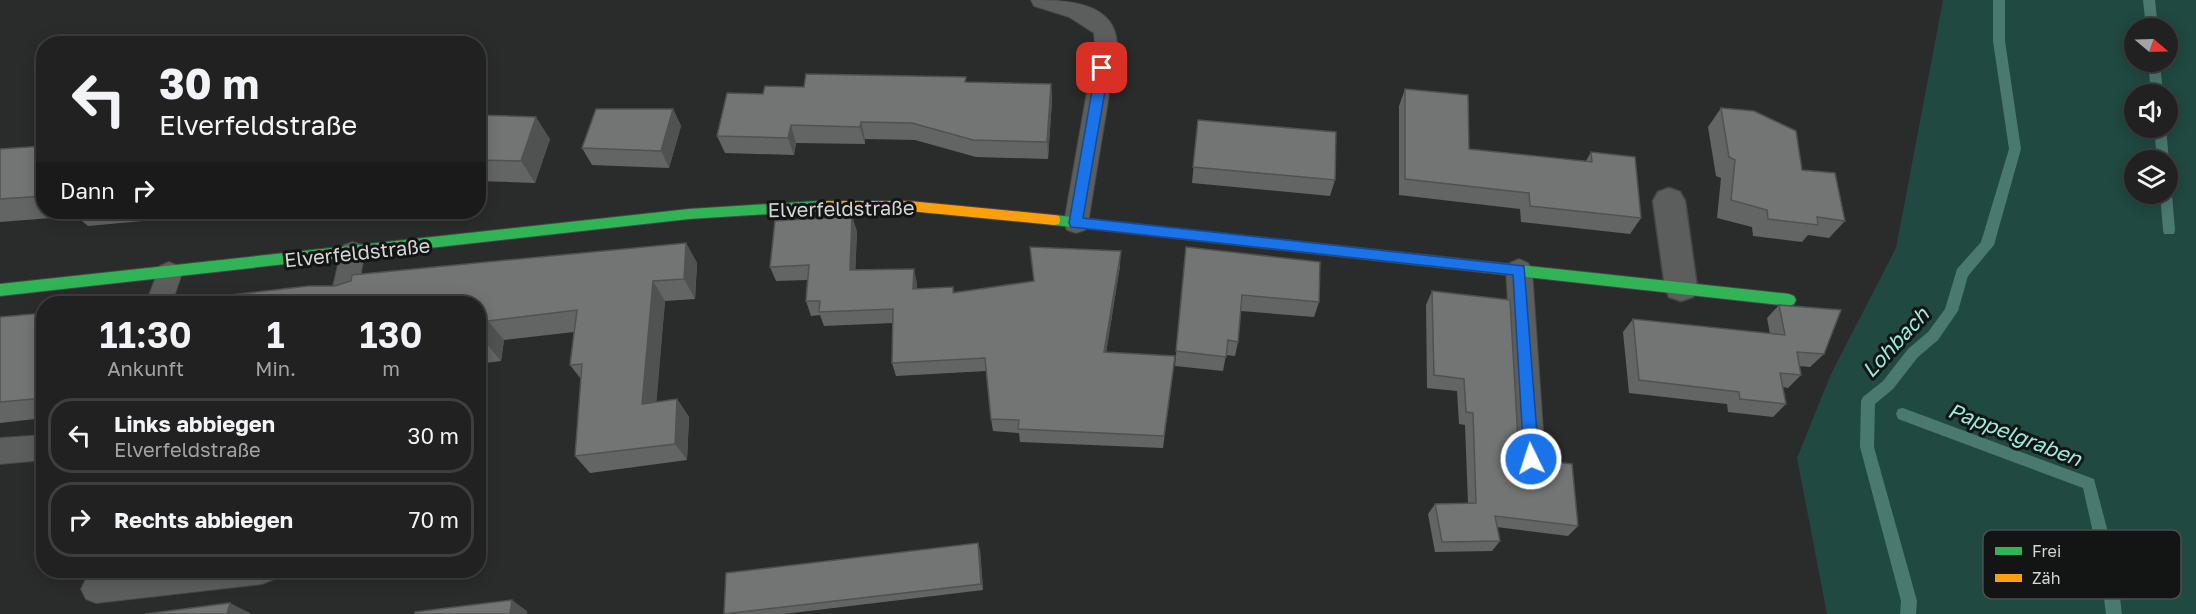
<!DOCTYPE html>
<html lang="de">
<meta charset="utf-8">
<style>
:root{--surface:#202120;--page:#2d2e2d;--text:#f1f3f6;--muted:#a2a3a5;--line:#3d3e3e}
body{margin:0;font-family:"Golos Text",sans-serif;background:var(--page);color:var(--text);height:100vh;display:flex;flex-direction:column;font-size:22px;white-space:nowrap}
*{box-sizing:border-box;margin:0}
p{font-size:20px;color:var(--muted)}
.icon{flex:none;width:33px;height:33px;fill:none;stroke:currentColor;stroke-width:2;stroke-linecap:round;stroke-linejoin:round}
.map{position:relative;flex:1;overflow:hidden}
.drawer{position:absolute;left:36px;top:296px;width:450px;height:282px;display:flex;flex-direction:column;background:var(--surface);border-radius:24px;box-shadow:0 3px 15px #0003,0 0 0 2px var(--line)}
.drawer>*{flex:none}
.guide{position:absolute;left:36px;top:36px;width:450px;height:183px;border-radius:24px;box-shadow:0 3px 15px #0003,0 0 0 2px var(--line);background:#202120;color:var(--text);overflow:hidden}
.needle{width:39px;rotate:109deg}
.fabs{position:absolute;left:2124px;top:18px;display:grid;gap:12px}
.fabs a{display:grid;place-items:center;width:54px;height:54px;border-radius:50%;background:var(--surface);box-shadow:0 3px 15px #0003,0 0 0 2px var(--line);font-size:30px}
.pin{position:absolute;display:grid;place-items:center;width:51px;height:51px;color:#fff;margin:-26px;border-radius:12px;box-shadow:0 3px 9px #0006}
.me{position:absolute;width:66px;margin:-33px;rotate:356deg;stroke-linejoin:round;filter:drop-shadow(0 0 4px #0008)}
.turn{display:flex;align-items:center;gap:21px;height:126px;padding:0 24px;font-size:27px}
.turn .icon{width:78px;height:78px;stroke-width:2.5}
.turn b{display:block;font-size:42px;line-height:51px}
.then{display:flex;align-items:center;height:57px;padding:0 24px;background:#0003;gap:12px;font-size:22px}
.eta{display:flex;justify-content:space-evenly;align-items:center;height:102px;text-align:center}
.eta b{font-size:36px;font-weight:600;line-height:42px}
ul{padding:0;list-style:none}
li{display:flex;align-items:center;gap:18px;height:75px;margin:0 12px 9px;padding:0 12px;border:3px solid var(--line);border-radius:24px}
li div{flex:1}
li b{display:block;font-size:22px}
li em{font-style:normal}
.map>svg:first-child{display:block}
.green{fill:#1f4941;fill-rule:evenodd}
.lines{fill:none;stroke-linecap:round;stroke-linejoin:round}
.stream{fill:#4a796f;fill-rule:evenodd}
.lane-casing{stroke:#454746;stroke-width:2}
.street-casing{stroke:#454746;stroke-width:3}
.fast-casing{stroke:#454746;stroke-width:2}
.slow-casing{stroke:#454746;stroke-width:2}
.lane{fill:#5c5d5d;fill-rule:evenodd}
.street{fill:#5c5d5d;fill-rule:evenodd}
.fast{fill:#30b455;fill-rule:evenodd}
.slow{fill:#ff9f0a;fill-rule:evenodd}
.wall{fill:#636564}
.shaded-wall{fill:#505251}
.building{fill:#737574;stroke:#505251;stroke-width:1.5}
.route{fill:#1a73e8;stroke:#114b97;stroke-width:1.5}
.labels{text-anchor:middle;dominant-baseline:central;stroke-width:6;stroke-linejoin:round;paint-order:stroke}
.street-label{font-size:20px;fill:#d4d7d6;stroke:#131514}
.water-label{font-size:21px;font-style:italic;fill:#97eedc;stroke:#131514}
.key{fill:#131514;stroke:#4d4f4e;stroke-width:1.5}
.key-label{font-size:16px;fill:#d4d7d6}
</style>
<div class="map">
<svg width="2196" height="614" viewBox="0 0 2196 614">
<rect width="100%" height="100%" fill="#2a2c2b"/>
<path class="green" d="M1943,0H2196V614H1827L1797,458L1831,374L1896,248ZM2134,28H2168V62H2134ZM2134,94H2168V128H2134ZM2134,160H2168V194H2134Z"/>
<g class="lines">
<path class="stream" d="M1993,0H2005V41L2021,149L1994,245L1968,276L1958,311L1938,340L1918,357L1893,389L1875,404L1874,447L1917,601L1916,614H1900L1901,601L1860,447L1861,401L1863,397L1883,381L1908,349L1928,332L1945,309L1957,269L1981,242L2009,149L1993,41Z
M2143,0H2155L2158,28H2146Z
M2148,62H2160L2163,94H2151Z
M2154,128H2166L2169,160L2168,163V160H2157Z
M2168,189L2172,194L2175,230L2174,234H2164L2163,230L2160,194H2168Z
M1903,408L2094,479L2115,559L2122,614H2106L2099,559L2083,488L1898,419L1896,414L1898,409Z"/>
<defs>
<path id="lane" d="M1031,0C1065,0 1117,1 1117,46L1088,223L1085,230L1076,233L1067,230L1064,223L1095,46L1094,33L1069,17L1034,6Z
M353,242L362,245L365,252L355,303H329L341,252L344,245Z
M1519,259L1528,263L1532,270L1545,459L1541,468L1531,472L1521,468L1517,459L1506,270L1510,263Z
M169,262L178,266L182,273L172,303H146L160,266Z
M44,435V460L0,464V438Z
M138,570H276L272,580L262,584L96,603L86,599L81,589L86,579L96,575Z"/>
<path id="street" d="M1669,188L1680,192L1685,201L1697,287L1693,297L1681,301L1669,297L1665,287L1653,201L1658,192Z"/>
<path id="fast" d="M818,201L824,206L818,211L689,219L0,296V284L689,209Z
M1054,215L1789,294L1794,296L1796,300L1794,304L1789,306L1054,225L1049,224L1048,220L1049,216Z"/>
<path id="slow" d="M818,201H909L1054,215L1059,216L1060,220L1059,224L1054,225L909,211H818L812,206Z"/>
</defs>
<use href="#lane" class="lane-casing"/>
<use href="#street" class="street-casing"/>
<use href="#fast" class="fast-casing"/>
<use href="#slow" class="slow-casing"/>
<use href="#lane" class="lane"/>
<use href="#street" class="street"/>
<use href="#fast" class="fast"/>
<use href="#slow" class="slow"/>
</g>
<path class="wall" d="M966,82L1051,84L1052,101L1048,159L976,157L915,140L865,139V144L796,143L794,155L725,153L717,136L763,94L804,87Z
M1405,89L1469,149L1586,161L1591,152L1641,218L1630,234L1521,222L1520,209L1399,195V106Z
M1721,108L1802,170L1845,221L1829,238L1808,235L1802,242L1753,236L1752,227L1717,218L1721,178L1716,176L1708,127Z
M673,109L681,126L669,168L592,165L582,148Z
M478,115L550,139L535,183L478,181Z
M1198,120L1335,180L1330,196L1192,183Z
M44,146V212H241L88,226L76,216L0,222V149Z
M296,212H381L302,218Z
M857,231L855,270L917,283V289L953,287L954,292L1034,282L1120,266L1106,352L1175,356L1163,448L1020,442L1019,433L993,431L991,419L986,371L896,376L892,363L893,323L824,326L820,315L811,316L806,301L807,280L776,281L770,267Z
M686,243L697,263L695,299L665,301L656,402L677,399L689,417L687,460L590,473L575,456L581,379L570,365L574,332L504,340L501,361L478,364V303L335,286Z
M1186,247L1319,302L1314,317L1241,311L1238,342L1235,356L1226,355L1223,371L1175,366Z
M1432,291L1519,458L1578,526L1568,536L1497,527L1500,541L1492,551L1435,552L1428,514L1435,504L1468,503L1465,425L1459,424L1457,391L1427,388L1426,305Z
M1779,305L1824,354L1810,367L1799,366L1801,375L1788,388L1783,387L1786,404L1773,417L1728,412L1727,404L1629,393L1623,332L1633,319L1770,334L1767,318Z
M44,313V418L0,423V317Z
M980,550L983,590L784,614H724Z"/>
<path class="shaded-wall" d="M1051,84L1052,101L1048,159L1047,142Z
M673,109L681,126L669,168L661,151Z
M536,117L550,139L535,183L521,161Z
M861,122L865,139V144L860,127Z
M791,125L796,143L794,155L788,138Z
M852,216L857,231L855,285L850,270Z
M686,243L697,263L695,299L684,279Z
M1121,251L1120,266L1104,366V352Z
M914,269L917,283V303L913,289Z
M653,281L665,301L655,421L642,404Z
M488,321L504,340L501,361L485,342Z
M677,399L689,417L687,460L675,444Z
M978,543L980,550L983,590L981,584Z
M512,600L527,611V614H510Z
M230,603L252,614H227Z"/>
<path class="building" d="M806,74L966,77L965,82L1051,84L1047,142L973,140L912,123L861,122L860,127L791,125L788,138L717,136L727,93L763,94L765,86L804,87Z
M1405,89L1468,95L1469,149L1592,162L1591,152L1635,157L1641,218L1530,206L1529,193L1405,179Z
M1721,108L1754,111L1796,131L1802,170L1835,173L1845,221L1817,217L1818,225L1768,219L1767,210L1731,200L1735,160L1729,157Z
M596,109H673L661,151L582,148Z
M478,115L536,117L521,161L478,160Z
M1198,120L1336,132L1335,180L1193,167Z
M44,146V196L0,199V149Z
M852,216L850,270L914,269L913,289L953,287V293L1034,281L1030,247L1121,251L1104,352L1175,356L1164,436L1018,429L1019,420L991,419L985,358L892,363L893,309L819,312L820,301H806L809,265L770,267L775,221Z
M686,243L684,279L653,281L642,404L677,399L675,444L575,456L582,364L570,365L577,310L488,321L485,342L478,343V303H162L309,286H335L351,281L352,275Z
M1186,247L1320,262L1319,302L1242,295L1238,342L1228,340L1226,357L1176,351Z
M1432,291L1510,300L1519,458L1539,463L1546,461L1572,464L1578,526L1495,516L1500,541L1442,542L1435,504L1476,503L1473,413L1466,412L1464,379L1434,375Z
M1779,305L1841,310L1824,354L1797,352L1801,375L1780,373L1786,404L1740,399L1739,392L1639,380L1633,319L1785,335Z
M44,313V398L0,402V317Z
M978,543L981,584L724,614L726,573Z
M512,600L510,614H415V612Z
M230,603L227,614H145Z"/>
<path class="route" d="M1102,63L1109,68L1083,218L1524,266L1539,459L1537,464L1531,466L1524,459L1513,275L1071,227L1069,223L1096,68Z"/>
<g class="labels">
<g class="street-label">
<text transform="translate(841 208) rotate(-1)">Elverfeldstraße</text>
<text transform="translate(357 252) rotate(-6)">Elverfeldstraße</text>
</g>
<g class="water-label">
<text transform="translate(1895 342) rotate(-47)">Lohbach</text>
<text transform="translate(2015 434) rotate(21)">Pappelgraben</text>
</g>
</g>
<rect x="1983" y="530" width="198" height="69" rx="9" class="key"/>
<rect x="1995" y="547" width="27" height="8" fill="#30b455"/>
<rect x="1995" y="574" width="27" height="8" fill="#ff9f0a"/>
<g class="key-label">
<text x="2032" y="557">Frei</text>
<text x="2032" y="584">Zäh</text>
</g>
</svg>
<div class="fabs">
<a><svg class="needle" viewBox="-14 -14 28 28"><path d="M0-13l5 13h-10z" fill="#e53935"/><path d="M0 13l5-13h-10z" fill="#a2a3a5"/></svg></a>
<a><svg class="icon" aria-label="sound" viewBox="0 0 24 24"><path d="M4 9h4l5-4v14l-5-4H4zM17 9q2 3 0 6"/></svg></a>
<a><svg class="icon" aria-label="layers" viewBox="0 0 24 24"><path d="M12 4l9 5-9 5-9-5zM3 14l9 5 9-5"/></svg></a>
</div>
<div class="pin" style="left:1102px;top:68px;background:#d93025"><svg class="icon" aria-label="arrive" viewBox="0 0 24 24"><path d="M6 21V4h12l-3 4 3 4H6"/></svg></div>
<svg class="me" style="left:1531px;top:459px" viewBox="-20 -20 40 40"><circle r="17" fill="#1a73e8" stroke="#fff" stroke-width="3"/><path d="M0-11L8 9 0 5-8 9z" fill="#fff"/></svg>
<div class="guide">
<div class="turn"><svg class="icon" aria-label="left" viewBox="0 0 24 24"><path d="M17 20v-9H6M10 6l-5 5 5 5"/></svg><div><b>30 m</b>Elverfeldstraße</div></div>
<div class="then">Dann<svg class="icon" aria-label="right" viewBox="0 0 24 24"><path d="M7 20v-9h11M14 6l5 5-5 5"/></svg></div>
</div>
<section class="drawer">
<div class="eta">
<div><b>11:30</b><p>Ankunft</p></div>
<div><b>1</b><p>Min.</p></div>
<div><b>130</b><p>m</p></div>
</div>
<ul>
<li><svg class="icon" aria-label="left" viewBox="0 0 24 24"><path d="M17 20v-9H6M10 6l-5 5 5 5"/></svg><div><b>Links abbiegen</b><p>Elverfeldstraße</p></div><em>30 m</em></li>
<li><svg class="icon" aria-label="right" viewBox="0 0 24 24"><path d="M7 20v-9h11M14 6l5 5-5 5"/></svg><div><b>Rechts abbiegen</b></div><em>70 m</em></li>
</ul>
</section>
</div>
